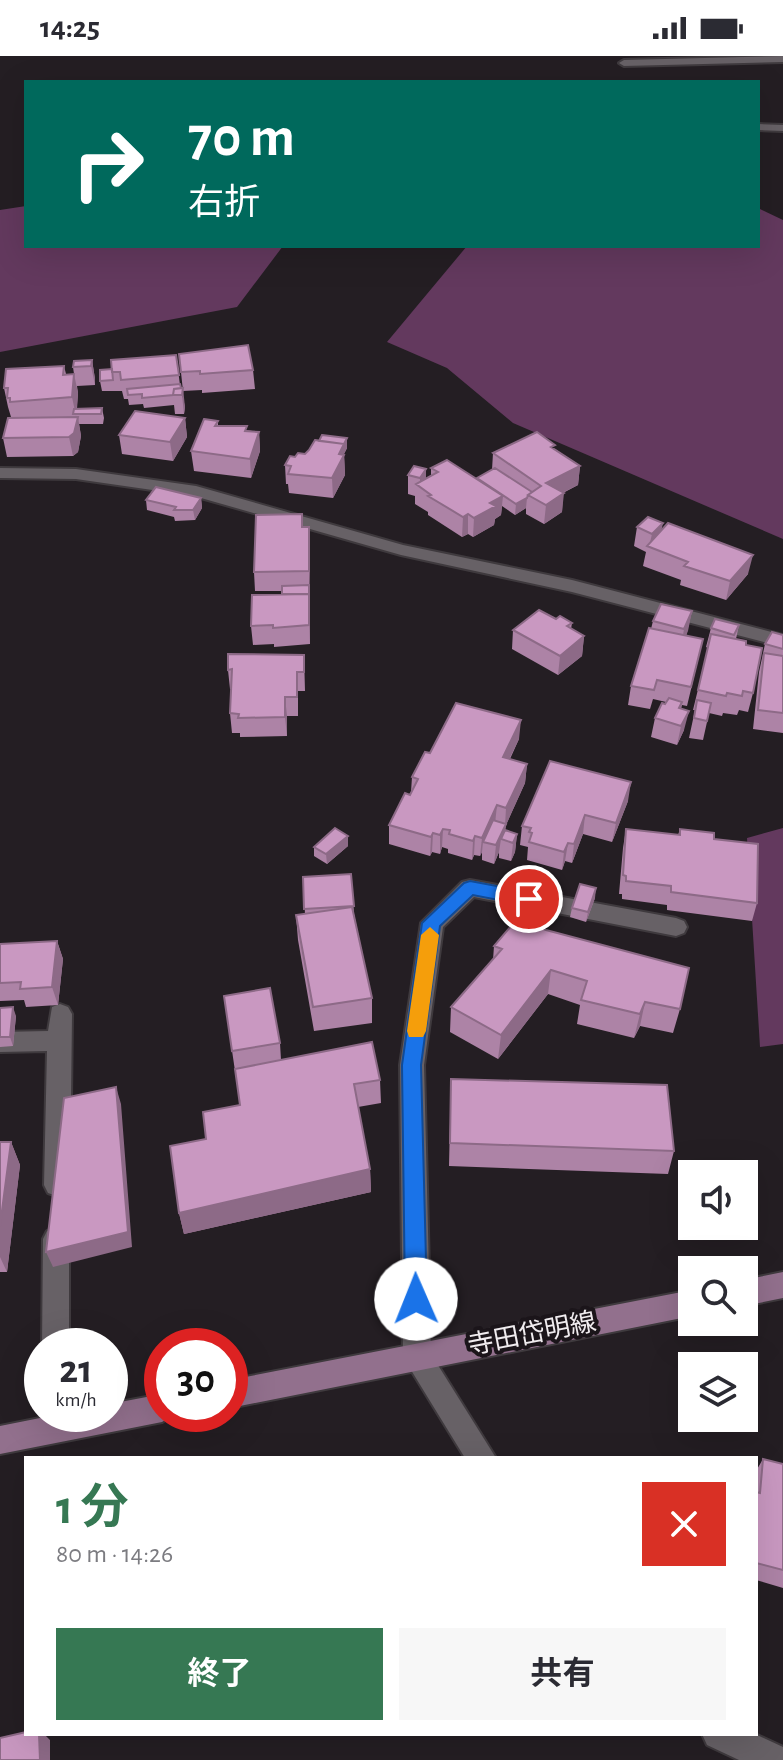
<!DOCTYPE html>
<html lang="ja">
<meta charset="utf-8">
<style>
:root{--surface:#fff;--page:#f7f7f7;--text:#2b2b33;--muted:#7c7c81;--accent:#367853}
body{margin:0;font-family:"Alegreya Sans","Noto Sans JP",sans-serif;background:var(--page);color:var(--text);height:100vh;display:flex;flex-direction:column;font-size:30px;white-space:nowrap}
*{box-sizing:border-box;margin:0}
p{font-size:26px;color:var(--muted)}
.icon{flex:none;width:44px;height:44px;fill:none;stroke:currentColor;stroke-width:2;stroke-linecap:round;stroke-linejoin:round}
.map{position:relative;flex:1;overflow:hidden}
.details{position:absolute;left:24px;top:1400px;width:734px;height:280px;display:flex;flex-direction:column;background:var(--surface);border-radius:0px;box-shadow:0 8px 32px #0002}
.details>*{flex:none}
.banner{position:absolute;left:24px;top:24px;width:736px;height:168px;border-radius:0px;box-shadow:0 8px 32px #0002;background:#00695c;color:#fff;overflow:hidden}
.buttons{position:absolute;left:678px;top:1104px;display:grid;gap:16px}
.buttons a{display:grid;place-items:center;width:80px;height:80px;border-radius:0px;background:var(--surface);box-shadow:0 8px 32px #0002;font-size:40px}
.speed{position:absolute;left:24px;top:1272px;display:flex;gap:16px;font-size:40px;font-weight:700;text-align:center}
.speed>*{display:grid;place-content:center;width:104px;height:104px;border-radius:50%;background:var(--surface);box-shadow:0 8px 32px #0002;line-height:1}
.speed small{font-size:20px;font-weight:400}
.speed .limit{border:12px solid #d22;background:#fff;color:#111}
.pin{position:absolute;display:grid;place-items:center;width:68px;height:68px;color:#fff;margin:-34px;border:4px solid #fff;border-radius:50%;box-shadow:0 2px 8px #0007}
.me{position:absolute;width:88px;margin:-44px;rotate:359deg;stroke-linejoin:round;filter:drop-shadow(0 0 6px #0008)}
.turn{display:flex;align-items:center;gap:28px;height:168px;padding:0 32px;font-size:36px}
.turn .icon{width:104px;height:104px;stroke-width:2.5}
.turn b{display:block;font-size:56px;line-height:68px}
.round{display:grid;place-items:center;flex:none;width:84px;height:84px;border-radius:0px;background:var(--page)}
.headline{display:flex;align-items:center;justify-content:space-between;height:136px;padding:0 32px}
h1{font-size:48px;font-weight:700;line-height:60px;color:var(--accent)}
.action{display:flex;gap:16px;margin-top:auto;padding:16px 32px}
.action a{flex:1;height:92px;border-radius:0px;background:var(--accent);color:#fff;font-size:32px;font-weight:700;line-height:92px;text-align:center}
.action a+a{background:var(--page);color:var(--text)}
.status{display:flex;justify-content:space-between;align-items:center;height:56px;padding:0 40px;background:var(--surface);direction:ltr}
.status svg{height:22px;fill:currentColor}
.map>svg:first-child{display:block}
.forest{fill:#63395e}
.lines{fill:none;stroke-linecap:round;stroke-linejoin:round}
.service-casing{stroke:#3f3a3e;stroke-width:4}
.minor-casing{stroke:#3f3a3e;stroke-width:4}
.secondary-casing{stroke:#3f3a3e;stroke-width:4}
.service{fill:#676166;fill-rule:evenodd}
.minor{fill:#676166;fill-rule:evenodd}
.secondary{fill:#92708d;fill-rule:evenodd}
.wall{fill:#ad83a6}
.shaded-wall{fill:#8d6a87}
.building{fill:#c998c1;stroke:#8d6a87;stroke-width:2}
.route{fill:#1a73e8;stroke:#114b97;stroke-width:2}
.slow{fill:#f59e0b}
.labels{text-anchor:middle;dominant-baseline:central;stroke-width:8;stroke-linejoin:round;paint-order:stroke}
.near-street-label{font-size:26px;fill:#f0ecef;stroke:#1b151a}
</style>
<div class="status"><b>14:25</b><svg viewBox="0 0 49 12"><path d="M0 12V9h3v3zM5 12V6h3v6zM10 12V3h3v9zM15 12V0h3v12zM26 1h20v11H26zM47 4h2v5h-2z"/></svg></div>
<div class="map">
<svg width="783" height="1704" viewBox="0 0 783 1704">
<rect width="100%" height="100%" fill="#241e23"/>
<path class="forest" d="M26,150V190H283L237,251L0,296V154Z
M758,152L783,164V483L513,367L447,312L387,286L467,190H758Z
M783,772V988L760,991L747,782Z"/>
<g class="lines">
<defs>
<path id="service" d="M783,0V6L624,10L619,7L624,4Z
M758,68L783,69V75L758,74Z"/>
<path id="minor" d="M0,412L76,413L196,430L403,489L572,524L783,579V591L572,536L401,499L194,440L76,423L0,422Z
M470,824L676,862L684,865L687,871L684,877L676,880L474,841L443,871L424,1009L431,1298L496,1402H465L403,1301L400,1009L421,867L462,826Z
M60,948L68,951L72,958L70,1129L66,1137L57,1140L48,1137L44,1129L47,995L0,996V976L48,975L52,951Z
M56,1171L65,1175L69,1183V1290L42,1292L43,1183L47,1175Z
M702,1678H755L783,1691V1704H739L707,1689Z"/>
<path id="secondary" d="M783,1216V1242L744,1250V1224Z
M692,1234V1260L230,1352V1324Z
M162,1338V1358H174L162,1366L0,1398V1370L60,1358H110V1348Z"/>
</defs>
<use href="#service" class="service-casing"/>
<use href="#minor" class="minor-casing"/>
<use href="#secondary" class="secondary-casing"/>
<use href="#service" class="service"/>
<use href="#minor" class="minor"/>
<use href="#secondary" class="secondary"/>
</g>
<path class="wall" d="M179,298L253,314L255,333L202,337V334L183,335Z
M176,299L180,329L185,351L184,358H175L174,349L144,352L143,348L129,349L128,343H124L122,335H102L100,325L112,313Z
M92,304L95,323V329L77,330L78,337L77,353L102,352L104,362L103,368H79L81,380L78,396L73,400L7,401L3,382L13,362L11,361L8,351L4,332L64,310L66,318H74L73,311Z
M185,362L187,381L173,405L122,398L119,379Z
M218,365V370L259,376L260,395L251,422L194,415L191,395Z
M347,392L344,398L345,419L333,442L289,437L288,428H286L285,409L295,401L305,398L309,394Z
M555,393L580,410L578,429L563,437L562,456L544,468L526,458V452L515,459L502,450L501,459L495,463L494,469L473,481L468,478L462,481L428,459V456L415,448V440L408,438V419L426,423L431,420V412L477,423L492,414L493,397Z
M201,442L202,452L195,464L175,465L174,461L147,454L146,444Z
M303,471H309L310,588L274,591V588L253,589L251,570L282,538V535H255L254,516Z
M637,471L661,474L748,518L726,544L680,529L681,524L643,510L646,496L634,490Z
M692,555L686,580L703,583L687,650L682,649L681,653L684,674L677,689L651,681L655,662L666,646L653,643L650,653L628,649L631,630L651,573L653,565Z
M556,563L572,567L571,573L584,580L582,600L558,619L512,593L513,574Z
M739,569L736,583L746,589L753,637L748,656L739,654L737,659L723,657L722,660L709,657L703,684L689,682L695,654H693L708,592L706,591L711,572Z
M783,579V677L753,673L759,616L765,588Z
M304,599L305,635H298V660H287V680L240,681V677H232L230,657L231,633H230L228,614Z
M519,683L510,703L527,708L525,727L506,769L505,774L517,778L515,796L511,805L499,802V796L494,808L482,804V796L480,800L474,799L472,804L448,797V793L442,791L440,798L432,796L430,800L389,788V769L411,736L412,721L430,697Z
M628,745L612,786L583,778L572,807L565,805L562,814L527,804L528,791L520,789L522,770Z
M626,773L678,779L680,773L714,783L757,847L752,865L667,854V849L622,843V838H619L623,792Z
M348,790L327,808L314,800V791Z
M351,818L354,858L372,942V967L314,975L298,884L296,859L305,858L303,821Z
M595,842L586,866L570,861L572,852Z
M57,885L63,903L58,949L26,951L24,944L0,945V888Z
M494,890L680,953L673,977L640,970L634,982L577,968L580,949L548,938L498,1003L450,976L451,951L493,904Z
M224,940L280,987L281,1004L380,1024L381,1047L358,1051L370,1113L371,1136L184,1178L179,1157L206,1083L240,1049Z
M0,952L16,960L13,990L0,991Z
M451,1023L674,1095L668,1118L449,1110Z
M0,1086H11L20,1109L7,1216H0Z
M763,1403L783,1408V1532L756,1524V1415Z"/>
<path class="shaded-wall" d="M92,304L95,323V329L91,310Z
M74,318L78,337L76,360L72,341Z
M183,332L185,351L184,358L182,339Z
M78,361L81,380L78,396L73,400L69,381Z
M185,362L187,381L173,405L170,386Z
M259,376L260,395L251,422L250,403Z
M347,382V392L344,398L345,419L333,442L332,422L339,398Z
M580,410L578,429L544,446L546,427Z
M426,413V432L420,431V422Z
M564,437L562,456L544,468L546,449Z
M503,440L501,459L495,463L494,469L473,481L474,462L490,447Z
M201,442L202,452L195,464L193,454Z
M527,442L526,452L515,459L516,448Z
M468,458V478L462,481L463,461Z
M663,467L659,486L649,491L652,478Z
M309,471L310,490V534L309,515Z
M753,499L748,518L726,544L730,525Z
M692,555L688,575L681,592L684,573Z
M584,580L582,600L558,619L560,600Z
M285,641L287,660V680L285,661Z
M689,655L684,674L677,689L681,670Z
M521,664L519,683L501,720L503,701Z
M527,708L525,727L506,769L504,784L501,783L499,796L494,808L496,789L505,770L506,752Z
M631,726L628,745L612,786L616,767Z
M497,749L495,768L483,786L482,796L480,800L482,782Z
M585,759L583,778L572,807L574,788Z
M443,773L442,791L440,798V779Z
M433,777L432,796L430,800L431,781Z
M517,778L515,796L511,805L513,787Z
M348,780V790L327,808L326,798Z
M475,780L474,799L472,804L473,785Z
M568,787L565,805L562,814L564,796Z
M596,832L595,842L586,866L588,856Z
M57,885L63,903L58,949L52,931Z
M551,914L548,938L498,1003L501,979Z
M645,946L640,970L634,982L640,958Z
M13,951L16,960L13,990L10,981Z
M116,1031L121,1048L132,1191L53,1211L46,1196Z
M11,1086L20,1109L7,1216L0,1201V1170Z
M370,1113L371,1136L184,1178L179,1157Z
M39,1678H44L50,1684V1704H40Z"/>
<path class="building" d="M248,289L253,314L200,318V315L181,316L179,298Z
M176,299L179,319L121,324L120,316H112L111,304Z
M92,304L91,310L73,311L74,305Z
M64,310L63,319L74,318L72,341L10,346V342H7L8,332H4L6,313Z
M112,313L113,324L100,325V314Z
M180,328L181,332L174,333L173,339L142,342V338L128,339L127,333Z
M183,332L182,339H173L174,333Z
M102,352L101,358H73L74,353Z
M135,355L185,362L170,386L119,379Z
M78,361L74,377L69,381L3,382L8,362Z
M204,363L218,365L215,370H247L245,375L259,376L250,403L191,395Z
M537,376L555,389L551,391L580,410L546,427L564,437L546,449L528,439L541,430L493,397Z
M322,379L347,382L344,388L319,385Z
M315,384L344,388L339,398L344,399L332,422L288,418L291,410L285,409L290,400L295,401L298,397L305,398L309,394Z
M447,404L503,440L490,447L496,450L474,462L468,458L463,461L428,440L431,439L416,428L438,416L431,412Z
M414,410L426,413L420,422L408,419Z
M495,412L532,436L528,439L527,442L516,448L477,422Z
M156,431L201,442L193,454H174L176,451L146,444Z
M302,458V471H309V515L254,516L256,459Z
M648,461L663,467L652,478L637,471Z
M668,467L753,499L730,525L684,510L688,506L647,490Z
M309,529V546V538H282V530Z
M309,538V569L273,572V569L251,570L252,539Z
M661,548L692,555L684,573L653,565Z
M539,554L556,563L560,560L572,567L567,570L584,580L560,600L513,574Z
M715,563L739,569L734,579L711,572Z
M649,572L703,583L691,631L657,624L654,634L631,630Z
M772,576L783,579V593L765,588Z
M711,578L746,585V589L762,592L753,637L743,635L742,640L727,637L726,640L698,634Z
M764,597L783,600V657L758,654Z
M228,598L304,599V616H297V641H285V661L238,662L239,658L230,657L232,613L228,614Z
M669,642L682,646L679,652L689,655L681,670L655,662L662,647L665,648Z
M697,644L711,647L707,665L694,662Z
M456,647L521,664L503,701L527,708L506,752L497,749L482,782L475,780L473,785L449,778L450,774L443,773L440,779L433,777L431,781L389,769L405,737L410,739L418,723L412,721L425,696L430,697Z
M550,705L631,726L616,767L585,759L574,788L568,787L564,796L529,786L532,777L529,776L531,772L522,770Z
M493,764L506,768L496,789L483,786Z
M335,772L348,780L326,798L314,791Z
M626,773L680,779V773L714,777V783L758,788L757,847L671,836V830L626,825V820L623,819Z
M505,774L517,778L513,787L501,783Z
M351,818L354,850L304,853L303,821Z
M580,828L596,832L588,856L572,852Z
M352,851L372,942L313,951L296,859Z
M518,862L546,874L689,912L680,953L645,946L640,958L581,944L587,925L551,914L501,979L451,951L502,893L494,890Z
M57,885L52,931L20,933L21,926L0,927V888Z
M270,932L280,987L232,995L224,940Z
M13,951L10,981H0V952Z
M372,986L380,1024L354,1028L370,1113L179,1157L170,1090L206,1083L203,1056L240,1049L235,1013Z
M451,1023L667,1029L674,1095L450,1087Z
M116,1031L128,1176L46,1196L64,1042Z
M0,1086H11L0,1170Z
M763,1403L783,1408V1514L756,1507V1436L760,1437Z
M26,1676V1678H39L40,1704H0V1682Z"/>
<path class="route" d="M470,825L529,836L538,843L529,850L473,839L440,870L421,1009L427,1243L424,1250L416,1253L408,1250L405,1243L402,1009L422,867L464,827Z"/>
<path class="slow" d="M430,871L439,879L426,975L423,981H409L407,975L421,879Z"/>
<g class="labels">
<g class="near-street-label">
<text transform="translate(532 1278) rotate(-11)">寺田岱明線</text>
</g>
</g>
</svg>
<div class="buttons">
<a><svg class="icon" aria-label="sound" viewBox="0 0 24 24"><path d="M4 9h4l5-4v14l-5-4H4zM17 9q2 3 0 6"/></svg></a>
<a><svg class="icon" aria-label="search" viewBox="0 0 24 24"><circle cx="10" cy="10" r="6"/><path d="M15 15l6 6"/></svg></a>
<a><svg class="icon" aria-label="layers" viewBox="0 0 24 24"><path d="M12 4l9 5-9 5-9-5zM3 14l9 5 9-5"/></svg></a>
</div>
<div class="speed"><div>21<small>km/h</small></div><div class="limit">30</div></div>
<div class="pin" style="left:529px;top:843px;background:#d93025"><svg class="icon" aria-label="arrive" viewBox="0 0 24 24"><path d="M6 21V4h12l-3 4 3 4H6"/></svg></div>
<svg class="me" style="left:416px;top:1243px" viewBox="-20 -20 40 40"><circle r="19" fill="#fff"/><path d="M0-13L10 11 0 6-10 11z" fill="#1a73e8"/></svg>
<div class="banner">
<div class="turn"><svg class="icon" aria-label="right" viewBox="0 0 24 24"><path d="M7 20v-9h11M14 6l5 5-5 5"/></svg><div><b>70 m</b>右折</div></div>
</div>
<section class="details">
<div class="headline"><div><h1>1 分</h1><p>80 m · 14:26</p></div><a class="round" style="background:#d93025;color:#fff"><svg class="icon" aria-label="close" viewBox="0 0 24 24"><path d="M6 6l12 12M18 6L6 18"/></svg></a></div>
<div class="action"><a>終了</a><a>共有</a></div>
</section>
</div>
